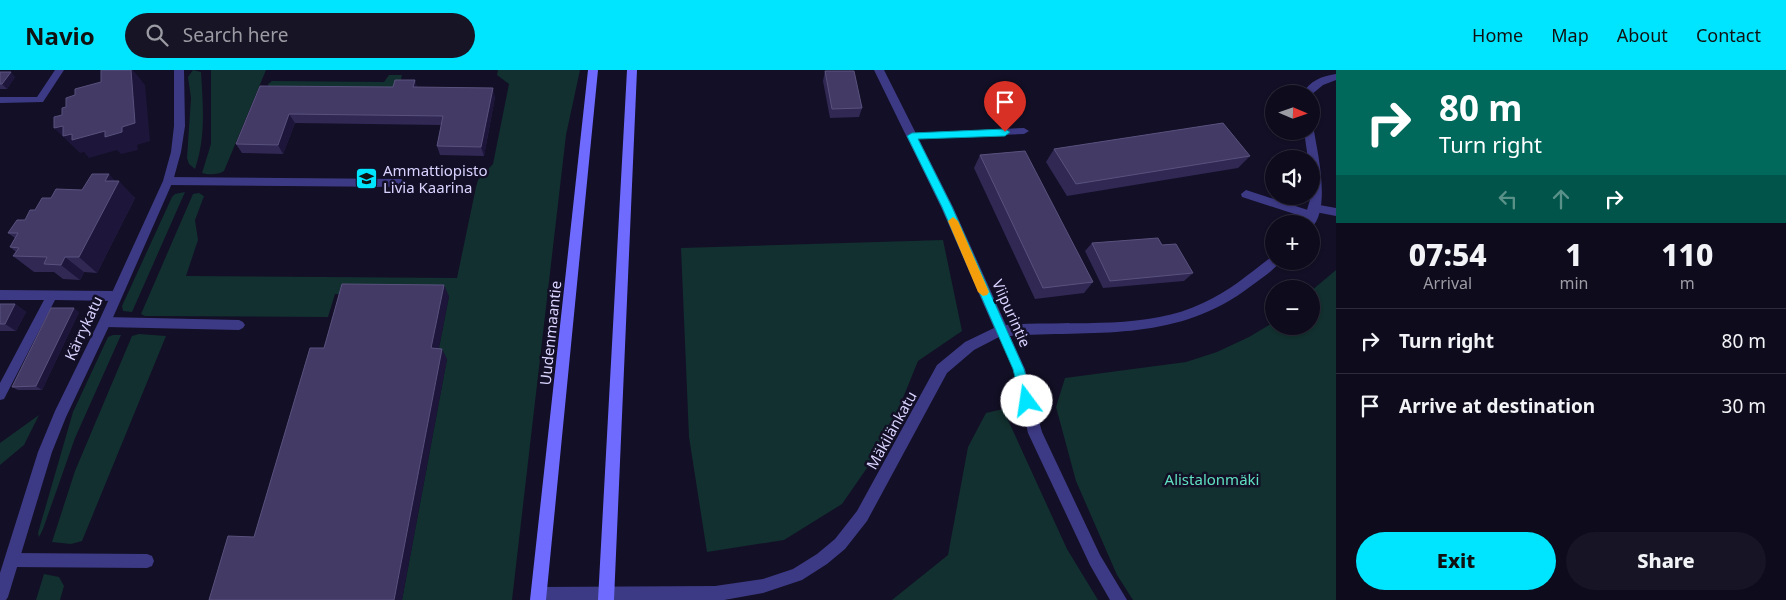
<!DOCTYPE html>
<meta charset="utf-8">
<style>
:root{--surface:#0e0b1c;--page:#171425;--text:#f1f3f6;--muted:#9b9ba3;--line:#2e2b3b;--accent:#00e5ff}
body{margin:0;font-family:"Noto Sans",sans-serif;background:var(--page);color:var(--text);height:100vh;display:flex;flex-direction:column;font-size:19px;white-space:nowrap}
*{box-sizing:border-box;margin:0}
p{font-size:16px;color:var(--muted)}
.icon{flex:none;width:28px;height:28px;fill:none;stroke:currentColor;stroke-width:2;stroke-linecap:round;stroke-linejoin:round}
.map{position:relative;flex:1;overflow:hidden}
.side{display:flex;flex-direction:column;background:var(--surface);width:450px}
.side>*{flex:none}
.banner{background:#00695c;color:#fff;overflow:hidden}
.needle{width:32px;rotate:92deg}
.buttons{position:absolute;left:1265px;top:15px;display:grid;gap:10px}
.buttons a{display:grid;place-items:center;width:55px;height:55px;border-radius:50%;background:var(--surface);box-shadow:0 1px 4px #0004,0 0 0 1px var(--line);font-size:25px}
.pin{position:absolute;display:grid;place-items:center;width:42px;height:42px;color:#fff;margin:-51px -21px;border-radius:50% 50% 50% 0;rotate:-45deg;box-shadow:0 0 5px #0007}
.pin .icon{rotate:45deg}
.me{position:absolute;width:55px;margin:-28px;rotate:346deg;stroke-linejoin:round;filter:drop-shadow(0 0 4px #0008)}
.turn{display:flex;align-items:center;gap:18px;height:105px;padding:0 20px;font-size:22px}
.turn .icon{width:65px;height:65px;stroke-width:2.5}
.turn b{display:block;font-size:35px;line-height:42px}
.lanes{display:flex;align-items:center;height:48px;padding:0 20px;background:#0003;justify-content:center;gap:25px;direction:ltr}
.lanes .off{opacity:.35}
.eta{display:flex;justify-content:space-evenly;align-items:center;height:85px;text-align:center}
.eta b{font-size:30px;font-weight:800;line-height:35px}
.action{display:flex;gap:10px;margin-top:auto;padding:10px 20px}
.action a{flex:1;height:58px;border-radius:30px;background:var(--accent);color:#111;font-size:20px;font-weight:800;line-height:58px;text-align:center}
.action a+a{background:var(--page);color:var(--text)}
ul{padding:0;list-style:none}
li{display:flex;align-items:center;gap:15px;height:65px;padding:0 20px;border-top:1px solid var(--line)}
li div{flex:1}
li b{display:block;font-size:19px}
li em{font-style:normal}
header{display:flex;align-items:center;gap:30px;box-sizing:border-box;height:70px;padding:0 25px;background:var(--accent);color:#111}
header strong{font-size:24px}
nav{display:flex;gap:28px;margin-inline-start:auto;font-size:18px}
.search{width:350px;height:45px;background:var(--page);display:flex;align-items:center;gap:12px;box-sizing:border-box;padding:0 18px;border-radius:28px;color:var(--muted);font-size:19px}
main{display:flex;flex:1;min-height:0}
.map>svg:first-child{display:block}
.green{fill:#12302f}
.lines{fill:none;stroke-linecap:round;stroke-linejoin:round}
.service{fill:#3d3a85;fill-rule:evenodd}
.minor{fill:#3d3a85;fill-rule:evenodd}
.secondary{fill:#6f6bff;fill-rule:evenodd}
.wall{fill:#312854}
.shaded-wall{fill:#1d163a}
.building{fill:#433a66;stroke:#5a527e}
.route{fill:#00e5ff;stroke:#0095a6}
.slow{fill:#f59e0b}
.labels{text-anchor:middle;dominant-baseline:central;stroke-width:5;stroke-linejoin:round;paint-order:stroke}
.poi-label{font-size:15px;fill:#d9d4ff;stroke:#130f26;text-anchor:start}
.street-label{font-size:15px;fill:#d9d4ff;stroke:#130f26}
.park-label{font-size:15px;fill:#5fe0c0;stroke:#130f26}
</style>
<header>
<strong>Navio</strong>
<div class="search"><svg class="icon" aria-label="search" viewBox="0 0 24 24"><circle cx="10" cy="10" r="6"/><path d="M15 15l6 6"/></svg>Search here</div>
<nav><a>Home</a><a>Map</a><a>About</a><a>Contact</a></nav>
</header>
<main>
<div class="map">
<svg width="1336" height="530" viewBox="0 0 1336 530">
<rect width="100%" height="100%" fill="#130f26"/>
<path class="green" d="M193,0L201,2C203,36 206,67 195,99L189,94L187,88L191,28L188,7Z
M211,0H266L224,101C218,105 209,105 202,103L211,74Z
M498,0H580L566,65L512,530H402L447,289L437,288L449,226L335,224L328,247L145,246L141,244L193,124L199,123L204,126L195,150L198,170L186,206L457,208L476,117L478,110L493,94L509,14L497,5Z
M389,5H402L398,22L269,17L268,14L272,11L384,12Z
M185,122L132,242L123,241L122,236L172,127L175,124Z
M943,170L962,261L918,291L885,372L842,434L784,470L707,482L689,367L681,178Z
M1336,200V530H1133L1117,505L1076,411L1056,337L1065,308L1186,292L1217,282L1249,267L1274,252V256H1311V221Z
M139,264L166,266L82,471L71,474L52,472L75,401L132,266Z
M113,265H121L75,368L43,459L39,467L38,463L73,342L108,267Z
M1003,339L1067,479L1098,530H892L948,485L968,377L986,343Z
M39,345L24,375L0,395V373Z
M44,504L59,507L64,516L60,530H36Z"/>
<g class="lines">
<path class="service" d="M55,0H64L43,32L0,33V27H37Z
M1024,58L1029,61L1024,64L912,69L907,66L912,63Z
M168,107L401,109L406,113L401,117L168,115L163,111Z
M1246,120L1317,143L1318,146L1313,150L1242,127L1241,124Z
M1314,134L1336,138V146L1310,141L1309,138L1310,135Z
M0,220L116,221L120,223L121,226L120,229L116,231L55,230L4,329L0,330V313L44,230H0Z
M105,247L239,250L243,252L245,255L243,258L239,260L105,257L101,255L99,252L101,249Z
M12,483L147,484L152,486L154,491L152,496L147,498L12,497L7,495L5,490L7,485Z"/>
<path class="minor" d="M174,0H184L185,56L181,82L173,111L111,252L66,347L52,382L8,527L6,530H0V503L38,382L55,341L99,251L163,111L171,82L174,56Z
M874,0H884L953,137L1006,255C1068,250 1146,261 1203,233C1228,222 1249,204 1270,188L1274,186V191H1280C1274,201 1260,209 1251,216C1177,273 1098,260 1010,266L1025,299L1042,362L1100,485L1127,530H1110L1090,495L1028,363L1013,299L999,267L974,280L947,303L867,451L845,479L827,494L802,510L763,523L724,530H534L531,525L534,520L539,517L715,516L763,509L793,499L817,484L835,469L857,441L937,295L965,272L994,258L941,137Z
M1336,4V10L1323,15L1311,25V24H1302C1310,11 1321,6 1336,4Z
M1311,58L1314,61C1318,85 1331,140 1311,158V154H1303L1311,126V89H1308L1304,61H1311Z"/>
<path class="secondary" d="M588,0H598L546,530H530Z
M627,0H637L614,530H598Z"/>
</g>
<path class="wall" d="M825,1L862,38L859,47L830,48L823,11Z
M0,2L15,7L7,19H0Z
M260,16L418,18L495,27L484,86L440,85L437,76L441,55L295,53L283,84L242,83L236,74Z
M1054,79L1250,86L1238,98L1067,126L1046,92Z
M980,85L1093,212L1084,223L1035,229L974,98Z
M115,111L135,128L97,203L84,202L80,210L63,209L54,202H34L13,186L16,182L10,177L15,168L8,163L25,150L35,140L51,128Z
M1092,173L1162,175L1193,203L1184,211L1103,218L1085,181Z
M0,234H15L26,242L16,261H0Z
M79,242L42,320H18L12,317Z"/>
<path class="shaded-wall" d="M131,0H133L145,15L150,71L137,75L138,80L121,84L117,80L89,88L84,82L80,83L54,58L63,56L122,57Z
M11,2L15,7L7,19L2,14Z
M415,10L418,19L413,17Z
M493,18L495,27L484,86L481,77Z
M289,44L295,53L283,84L278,75Z
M109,104L117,113L119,111L135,128L97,203L79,187L105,111Z
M65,187L84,202L80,210L61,195Z
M444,215L449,226L437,288L431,278Z
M15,234L26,242L16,261L5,254Z
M74,238L79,242L42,320L36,316Z
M442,279L447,289L402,530H394Z"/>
<path class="building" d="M101,0H131L135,53L122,57V62L105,67V61L72,70V64L63,66V56L54,58V47L62,45V38L66,37V28L75,25V19L101,12Z
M825,1H854L862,38L832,39Z
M0,2H11L2,14H0Z
M395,10H415L413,17L493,18L481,77L437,76L443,46L289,44L278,75L236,74L260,16L393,17Z
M1223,53L1250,86L1076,114L1054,79Z
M1025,81L1093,212L1043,218L980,85Z
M92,104H109L105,111H119L79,187H65L61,195L44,194L47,187L13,186L19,178L10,177L18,163H8L17,150H25L30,140H35L42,128H51L56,119L82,120Z
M1158,168L1162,175L1176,174L1193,203L1110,211L1092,173Z
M342,214L444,215L431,278L442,279L394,530H209L228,466L254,467L310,278H324Z
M0,234H15L5,254H0Z
M51,238H74L36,316L12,317Z"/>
<path class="route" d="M1005,59L1010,62L1005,66L918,69L952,137L1024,299L1033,331L1031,335L1027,336L1023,335L1021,331L1013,299L942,137L907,66L912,63Z"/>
<path class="slow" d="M953,147L958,151L989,222L987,225L983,226L978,222L948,151Z"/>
<defs>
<symbol id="school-square" viewBox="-11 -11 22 22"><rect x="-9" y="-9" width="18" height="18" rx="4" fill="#00e5ff" stroke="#130f26"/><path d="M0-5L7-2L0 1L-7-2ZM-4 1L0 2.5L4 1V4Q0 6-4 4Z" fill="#111"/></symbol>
</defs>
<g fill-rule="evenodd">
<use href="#school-square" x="354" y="96" width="25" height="25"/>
</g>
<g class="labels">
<g class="poi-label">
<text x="383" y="100">Ammattiopisto<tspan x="383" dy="17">Livia Kaarina</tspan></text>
</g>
<g class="street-label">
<text transform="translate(1012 243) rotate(66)">Viipurintie</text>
<text transform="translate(83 258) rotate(-65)">Kärrykatu</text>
<text transform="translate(550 263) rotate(-84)">Uudenmaantie</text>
<text transform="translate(891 360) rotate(-61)">Mäkilänkatu</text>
</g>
<g class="park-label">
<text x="1212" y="409">Alistalonmäki</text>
</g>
</g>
</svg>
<div class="buttons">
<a><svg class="needle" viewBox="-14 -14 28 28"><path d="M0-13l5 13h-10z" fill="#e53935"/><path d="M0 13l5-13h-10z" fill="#9b9ba3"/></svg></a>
<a><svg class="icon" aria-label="sound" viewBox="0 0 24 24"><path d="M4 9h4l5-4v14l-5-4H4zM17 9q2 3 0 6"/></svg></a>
<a>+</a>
<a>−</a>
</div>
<div class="pin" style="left:1005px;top:62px;background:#d93025"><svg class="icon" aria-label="arrive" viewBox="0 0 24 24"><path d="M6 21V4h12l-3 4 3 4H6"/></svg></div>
<svg class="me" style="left:1027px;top:331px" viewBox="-20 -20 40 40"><circle r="19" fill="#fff"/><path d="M0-13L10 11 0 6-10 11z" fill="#00e5ff"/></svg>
</div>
<section class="side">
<div class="banner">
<div class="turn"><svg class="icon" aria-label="right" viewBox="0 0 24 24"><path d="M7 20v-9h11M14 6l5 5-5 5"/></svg><div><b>80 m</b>Turn right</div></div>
<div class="lanes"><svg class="icon off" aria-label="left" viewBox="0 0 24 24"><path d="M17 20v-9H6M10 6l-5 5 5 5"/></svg><svg class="icon off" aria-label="ahead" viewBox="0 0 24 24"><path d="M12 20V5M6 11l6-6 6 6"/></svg><svg class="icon" aria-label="right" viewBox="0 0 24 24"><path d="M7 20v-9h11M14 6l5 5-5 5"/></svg></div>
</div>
<div class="eta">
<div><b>07:54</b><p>Arrival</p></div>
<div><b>1</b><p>min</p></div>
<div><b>110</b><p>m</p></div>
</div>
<ul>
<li><svg class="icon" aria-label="right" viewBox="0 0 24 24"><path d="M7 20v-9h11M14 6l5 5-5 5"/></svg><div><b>Turn right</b></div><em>80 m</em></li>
<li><svg class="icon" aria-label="arrive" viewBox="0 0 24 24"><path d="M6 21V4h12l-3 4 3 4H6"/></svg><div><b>Arrive at destination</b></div><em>30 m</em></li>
</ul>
<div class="action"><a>Exit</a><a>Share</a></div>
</section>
</main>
